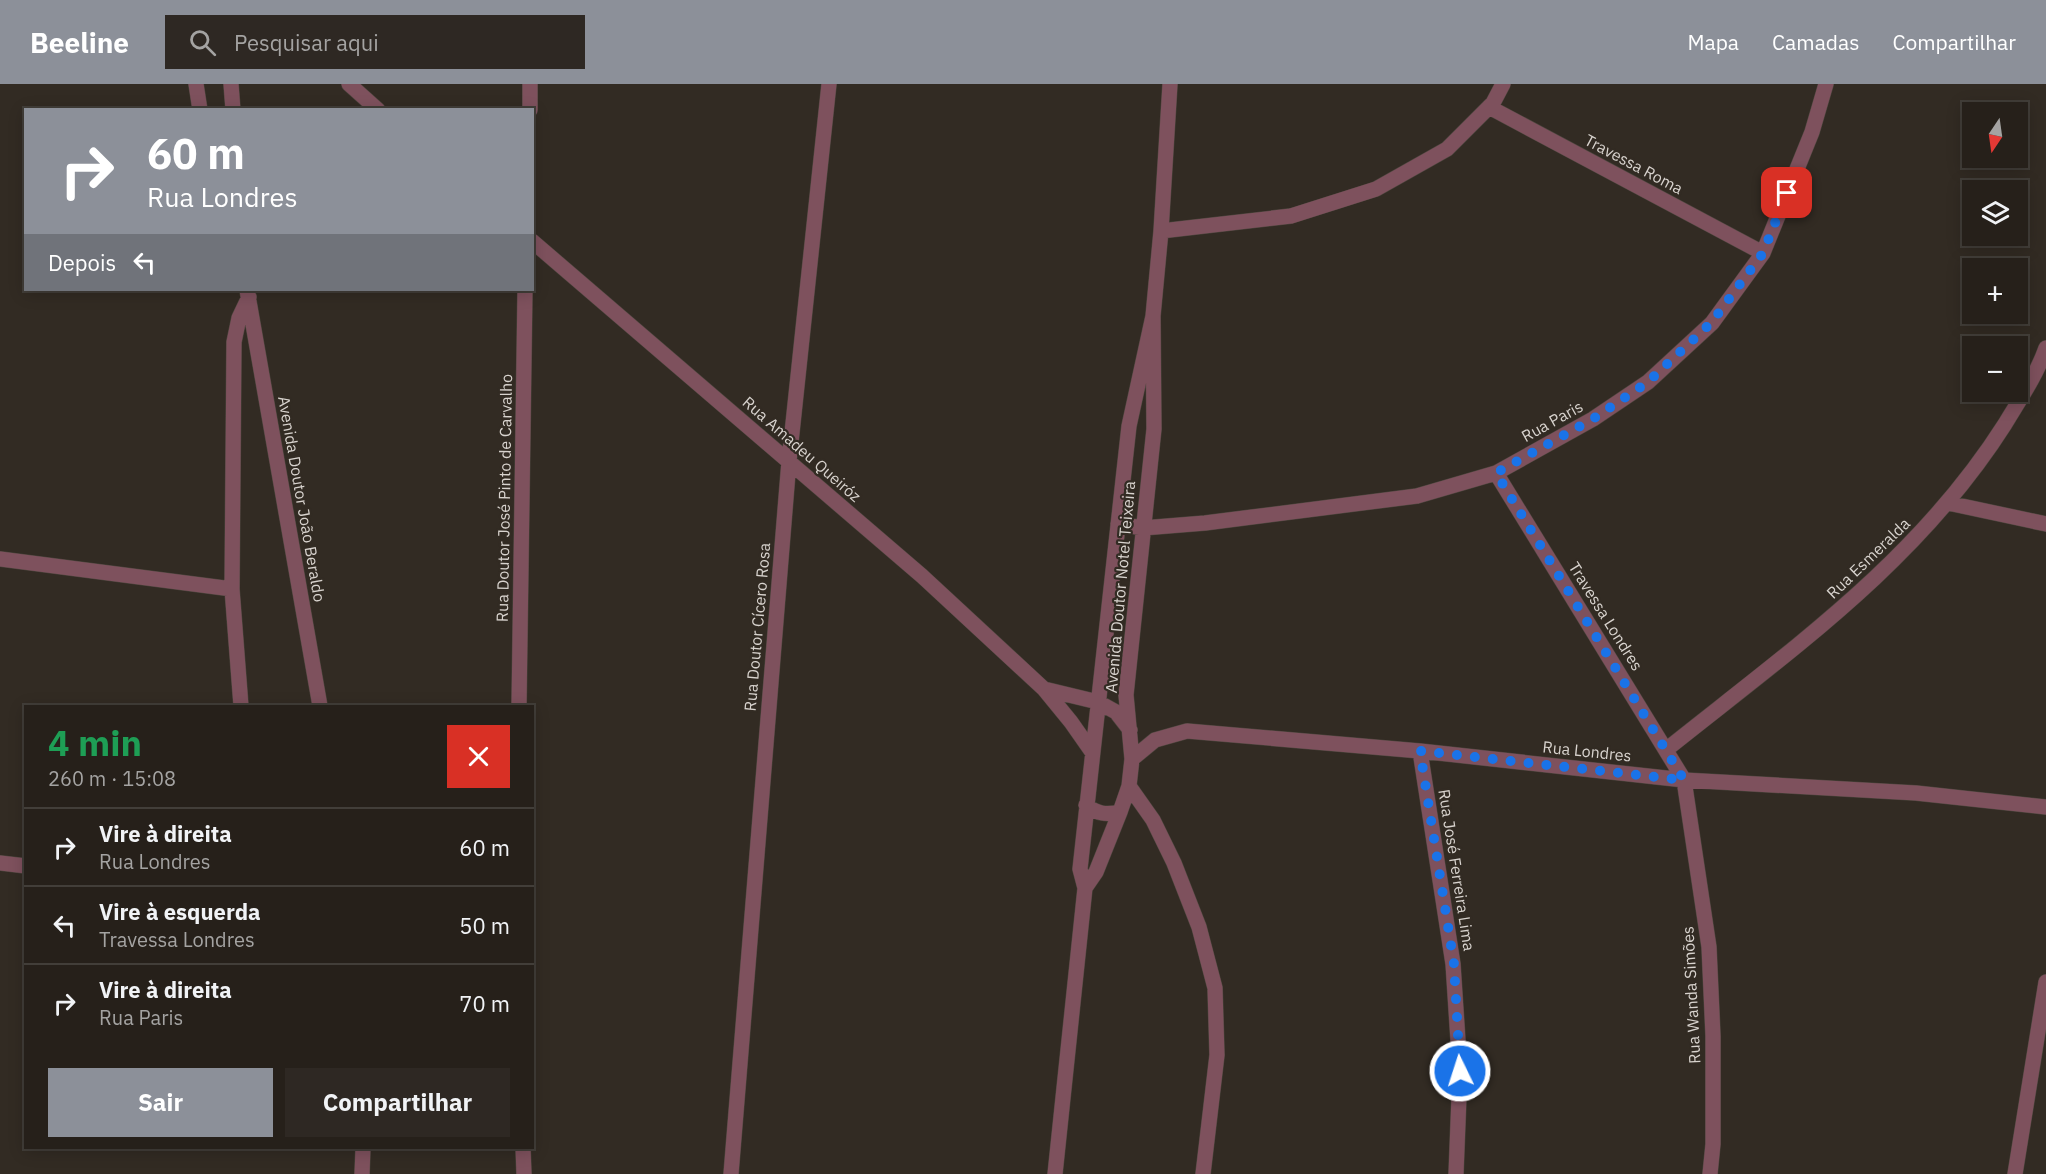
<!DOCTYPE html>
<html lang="pt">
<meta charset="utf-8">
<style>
:root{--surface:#26201a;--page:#2e2823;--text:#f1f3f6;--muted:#a4a3a2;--line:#423e39;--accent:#8c9099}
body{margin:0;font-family:"IBM Plex Sans",sans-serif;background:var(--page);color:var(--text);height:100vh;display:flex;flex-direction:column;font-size:22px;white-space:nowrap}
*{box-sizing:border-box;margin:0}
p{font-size:20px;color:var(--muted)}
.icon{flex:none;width:33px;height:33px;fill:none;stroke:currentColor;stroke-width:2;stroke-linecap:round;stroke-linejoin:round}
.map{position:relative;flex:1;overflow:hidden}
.details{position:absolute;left:24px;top:621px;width:510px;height:444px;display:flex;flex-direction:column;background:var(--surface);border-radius:0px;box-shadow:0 3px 15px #0003,0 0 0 2px var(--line)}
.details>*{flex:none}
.guide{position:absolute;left:24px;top:24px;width:510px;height:183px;border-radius:0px;box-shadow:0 3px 15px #0003,0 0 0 2px var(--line);background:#8c9099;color:#fff;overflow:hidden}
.needle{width:39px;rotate:193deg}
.fabs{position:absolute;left:1962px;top:18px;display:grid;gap:12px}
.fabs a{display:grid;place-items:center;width:66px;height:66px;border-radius:0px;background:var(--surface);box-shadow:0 3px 15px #0003,0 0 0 2px var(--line);font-size:30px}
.pin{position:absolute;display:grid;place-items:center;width:51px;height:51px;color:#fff;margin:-26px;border-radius:12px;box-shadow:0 3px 9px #0006}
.me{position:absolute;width:66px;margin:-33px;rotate:356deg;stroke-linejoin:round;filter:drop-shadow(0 0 4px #0008)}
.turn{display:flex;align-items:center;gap:21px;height:126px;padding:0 24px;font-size:27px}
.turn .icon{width:78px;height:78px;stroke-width:2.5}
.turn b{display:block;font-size:42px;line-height:51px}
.then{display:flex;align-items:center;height:57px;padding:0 24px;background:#0003;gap:12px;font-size:22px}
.round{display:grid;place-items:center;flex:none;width:63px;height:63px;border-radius:0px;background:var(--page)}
.overview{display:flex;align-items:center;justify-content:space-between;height:102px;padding:0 24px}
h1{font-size:36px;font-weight:700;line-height:45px;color:#1e9e55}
.cta{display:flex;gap:12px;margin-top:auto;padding:12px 24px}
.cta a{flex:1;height:69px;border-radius:0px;background:var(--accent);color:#fff;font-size:24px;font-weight:700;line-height:69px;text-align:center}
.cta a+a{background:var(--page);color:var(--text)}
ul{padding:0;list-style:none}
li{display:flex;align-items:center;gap:18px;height:78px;padding:0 24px;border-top:2px solid var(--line)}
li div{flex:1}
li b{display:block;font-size:22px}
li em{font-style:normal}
header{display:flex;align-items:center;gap:36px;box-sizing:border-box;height:84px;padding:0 30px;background:var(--accent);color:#fff}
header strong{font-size:28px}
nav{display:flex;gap:33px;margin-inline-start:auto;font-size:21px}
.search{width:420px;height:54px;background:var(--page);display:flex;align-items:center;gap:15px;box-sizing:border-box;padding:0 21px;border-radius:0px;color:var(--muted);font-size:22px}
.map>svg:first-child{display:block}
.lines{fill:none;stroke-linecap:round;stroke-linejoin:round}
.minor-casing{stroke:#4d463e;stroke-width:16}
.minor{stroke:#7e515d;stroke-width:15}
.route{stroke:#1a73e8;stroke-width:10;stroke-dasharray:0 18}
.labels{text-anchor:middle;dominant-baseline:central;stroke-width:4.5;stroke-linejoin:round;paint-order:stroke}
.street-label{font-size:16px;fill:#d8d3ce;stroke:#322b23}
</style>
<header>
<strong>Beeline</strong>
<div class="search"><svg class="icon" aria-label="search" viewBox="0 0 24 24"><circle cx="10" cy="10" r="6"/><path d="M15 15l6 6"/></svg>Pesquisar aqui</div>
<nav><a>Mapa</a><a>Camadas</a><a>Compartilhar</a></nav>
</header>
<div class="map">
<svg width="2046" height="1090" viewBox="0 0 2046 1090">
<rect width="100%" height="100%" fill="#322b23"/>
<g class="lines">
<defs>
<path id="minor" d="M196,0L200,26
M231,0L233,26
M349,0L378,26
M1489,23L1763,169
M530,26V0
M1161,147L1291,132L1376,105L1447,65L1493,19L1503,0
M532,157L922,492L1044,605L1071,638L1092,668
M247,206L320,622
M1496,389L1684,696L1709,863L1713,952V1060L1710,1090
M1948,419L2046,440
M1118,440L1143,444L1205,439L1417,412L1496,389L1593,335L1648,298L1712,239L1763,169L1812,48L1826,0
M0,475L232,505
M1044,605L1098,618L1116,628L1130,646
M241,622L232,505L234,258L239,234L249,213
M519,622L525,206
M1667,665C1792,565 1918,477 2005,340C2020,315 2036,292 2046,264
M1420,667L1453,880L1460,987L1456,1090
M1132,675L1155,656L1187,647L1420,667L1684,696L1916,709L2046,723
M1129,702L1153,736L1174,779L1199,843L1215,904L1217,971L1203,1090
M1086,721C1097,730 1106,731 1120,728
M0,779L26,782
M1085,804L1096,788L1120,728L1129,702L1132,675L1126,611L1154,345L1153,232L1161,147L1170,0
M523,1064L524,1090
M362,1090L363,1064
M731,1090L789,377L829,0
M1055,1090L1085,804L1080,785L1129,342L1153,232
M2015,1090L2046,898"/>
</defs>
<use href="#minor" class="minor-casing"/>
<use href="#minor" class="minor"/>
</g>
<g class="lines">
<path class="route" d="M1460,987L1454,880L1420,667L1684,696L1496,389L1593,335L1648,298L1712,238L1763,169L1787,109"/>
</g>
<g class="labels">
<g class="street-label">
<text transform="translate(1634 80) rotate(28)">Travessa Roma</text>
<text transform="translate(1552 337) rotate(-29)">Rua Paris</text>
<text transform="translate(802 365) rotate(41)">Rua Amadeu Queiróz</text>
<text transform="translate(504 414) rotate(-89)">Rua Doutor José Pinto de Carvalho</text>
<text transform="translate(302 415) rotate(80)">Avenida Doutor João Beraldo</text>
<text transform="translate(1868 474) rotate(-44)">Rua Esmeralda</text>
<text transform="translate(1120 503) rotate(-85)">Avenida Doutor Notel Teixeira</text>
<text transform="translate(1606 532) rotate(58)">Travessa Londres</text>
<text transform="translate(757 543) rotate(-85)">Rua Doutor Cícero Rosa</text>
<text transform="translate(1587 667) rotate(6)">Rua Londres</text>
<text transform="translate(1457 786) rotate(81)">Rua José Ferreira Lima</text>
<text transform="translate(1691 911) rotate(-93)">Rua Wanda Simões</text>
</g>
</g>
</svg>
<div class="fabs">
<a><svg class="needle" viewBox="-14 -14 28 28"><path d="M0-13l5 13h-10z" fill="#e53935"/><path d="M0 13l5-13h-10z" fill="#a4a3a2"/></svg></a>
<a><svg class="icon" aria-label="layers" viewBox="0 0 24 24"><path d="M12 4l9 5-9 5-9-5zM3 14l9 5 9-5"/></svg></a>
<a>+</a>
<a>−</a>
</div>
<div class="pin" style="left:1787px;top:109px;background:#d93025"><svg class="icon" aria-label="arrive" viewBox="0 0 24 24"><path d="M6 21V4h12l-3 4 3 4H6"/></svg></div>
<svg class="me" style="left:1460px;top:987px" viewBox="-20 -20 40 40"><circle r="17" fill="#1a73e8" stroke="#fff" stroke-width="3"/><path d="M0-11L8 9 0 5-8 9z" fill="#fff"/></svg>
<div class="guide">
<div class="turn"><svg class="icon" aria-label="right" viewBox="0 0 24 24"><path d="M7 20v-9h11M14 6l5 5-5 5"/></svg><div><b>60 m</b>Rua Londres</div></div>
<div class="then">Depois<svg class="icon" aria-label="left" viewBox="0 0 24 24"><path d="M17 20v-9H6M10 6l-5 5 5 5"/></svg></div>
</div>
<section class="details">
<div class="overview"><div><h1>4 min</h1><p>260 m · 15:08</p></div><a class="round" style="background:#d93025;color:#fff"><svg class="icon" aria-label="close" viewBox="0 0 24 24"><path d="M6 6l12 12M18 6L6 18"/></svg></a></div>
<ul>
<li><svg class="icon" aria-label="right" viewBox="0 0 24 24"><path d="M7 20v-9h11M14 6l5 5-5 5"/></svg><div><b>Vire à direita</b><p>Rua Londres</p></div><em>60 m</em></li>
<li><svg class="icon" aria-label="left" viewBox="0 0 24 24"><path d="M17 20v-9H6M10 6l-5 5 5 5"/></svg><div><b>Vire à esquerda</b><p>Travessa Londres</p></div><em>50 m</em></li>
<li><svg class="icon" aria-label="right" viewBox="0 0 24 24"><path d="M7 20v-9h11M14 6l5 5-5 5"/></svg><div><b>Vire à direita</b><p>Rua Paris</p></div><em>70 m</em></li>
</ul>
<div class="cta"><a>Sair</a><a>Compartilhar</a></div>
</section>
</div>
